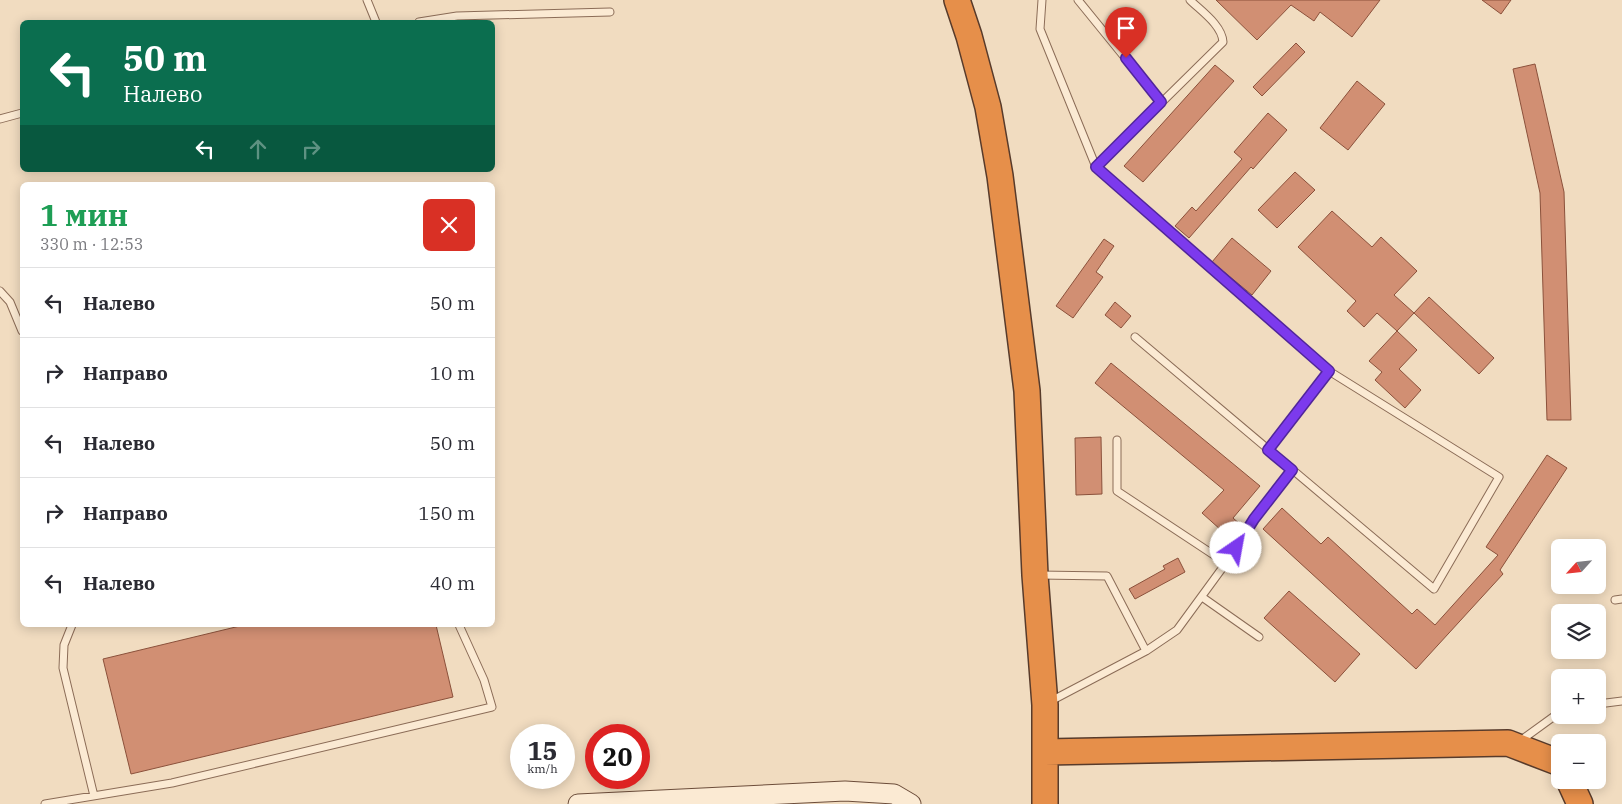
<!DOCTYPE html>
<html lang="ru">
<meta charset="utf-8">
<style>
:root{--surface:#fff;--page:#f7f7f7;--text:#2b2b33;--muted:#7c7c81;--line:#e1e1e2}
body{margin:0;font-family:"IBM Plex Serif",serif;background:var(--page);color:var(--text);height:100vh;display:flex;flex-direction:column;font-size:19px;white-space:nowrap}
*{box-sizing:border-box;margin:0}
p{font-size:16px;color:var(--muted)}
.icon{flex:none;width:28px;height:28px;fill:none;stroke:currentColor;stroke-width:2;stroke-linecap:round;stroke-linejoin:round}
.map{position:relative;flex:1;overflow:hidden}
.panel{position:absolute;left:20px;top:182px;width:475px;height:445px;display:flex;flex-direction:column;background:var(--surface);border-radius:8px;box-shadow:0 2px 12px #0003}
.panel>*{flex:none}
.banner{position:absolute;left:20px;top:20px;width:475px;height:152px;border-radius:8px;box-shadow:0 2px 12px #0003;background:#0b6e4f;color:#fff;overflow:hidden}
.needle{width:32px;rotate:243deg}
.fabs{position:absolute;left:1551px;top:539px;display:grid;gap:10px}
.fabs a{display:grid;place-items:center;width:55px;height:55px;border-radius:8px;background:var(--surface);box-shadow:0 2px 12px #0003;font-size:25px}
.speed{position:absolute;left:510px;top:724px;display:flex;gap:10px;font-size:25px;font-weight:700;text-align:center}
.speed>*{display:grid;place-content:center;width:65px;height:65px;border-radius:50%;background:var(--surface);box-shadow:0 2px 12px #0003;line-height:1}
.speed small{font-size:12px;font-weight:400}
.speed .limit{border:8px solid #d22;background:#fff;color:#111}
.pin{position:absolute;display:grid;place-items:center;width:42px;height:42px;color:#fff;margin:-51px -21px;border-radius:50% 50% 50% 0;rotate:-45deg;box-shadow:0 0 5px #0007}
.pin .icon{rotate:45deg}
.me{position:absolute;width:55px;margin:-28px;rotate:33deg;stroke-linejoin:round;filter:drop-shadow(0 0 4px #0008)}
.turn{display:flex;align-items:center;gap:18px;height:105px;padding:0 20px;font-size:22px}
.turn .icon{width:65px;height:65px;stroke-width:2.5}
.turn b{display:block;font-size:35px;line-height:42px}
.lanes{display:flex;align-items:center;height:48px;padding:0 20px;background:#0003;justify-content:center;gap:25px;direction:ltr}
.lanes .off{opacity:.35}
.round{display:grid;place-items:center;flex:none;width:52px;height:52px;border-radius:8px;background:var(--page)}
.head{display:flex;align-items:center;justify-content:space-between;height:85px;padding:0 20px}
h1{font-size:30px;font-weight:700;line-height:38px;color:#1e9e55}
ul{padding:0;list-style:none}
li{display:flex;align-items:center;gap:15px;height:70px;padding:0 20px;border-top:1px solid var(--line)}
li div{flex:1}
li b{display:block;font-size:19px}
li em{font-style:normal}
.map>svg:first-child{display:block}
.building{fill:#d18f73;stroke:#8b513b}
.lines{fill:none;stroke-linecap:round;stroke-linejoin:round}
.lane-casing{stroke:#8b6c57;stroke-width:9}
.secondary-casing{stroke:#6c4d3a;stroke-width:21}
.highway-casing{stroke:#583b2b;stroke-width:28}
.lane{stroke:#fbead3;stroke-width:7}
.secondary{stroke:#fbead3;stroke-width:19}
.highway{stroke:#e68f4a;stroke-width:25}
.route-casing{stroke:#51269a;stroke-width:12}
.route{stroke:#7c3aed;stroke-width:9}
</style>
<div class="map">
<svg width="1622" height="804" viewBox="0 0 1622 804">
<rect width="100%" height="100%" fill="#f1dcc0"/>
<path class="building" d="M1216,0H1380L1352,37L1320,12L1314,21L1291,5L1257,40Z
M1482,0H1511L1501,14Z
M1296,43L1305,52L1262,96L1253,87Z
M1535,64L1564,192L1571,420H1547L1540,193L1513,69Z
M1215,65L1234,81L1143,182L1124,166Z
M1357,81L1385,104L1348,150L1320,128Z
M1268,113L1287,130L1253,169L1251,167L1189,238L1175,226L1192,207L1196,211L1242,159L1234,152Z
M1295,172L1315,190L1277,228L1258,210Z
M1332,211L1372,247L1381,237L1417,271L1394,295L1414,313L1397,331L1377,313L1364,327L1347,311L1356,301L1298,247Z
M1232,238L1271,271L1252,295L1212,262Z
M1104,239L1114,246L1096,272L1103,277L1073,318L1056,306Z
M1429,297L1494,358L1479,374L1414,313Z
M1115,302L1131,316L1121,328L1105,315Z
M1397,331L1417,350L1399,369L1421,390L1405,408L1375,380L1382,372L1369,361Z
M1111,363L1260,486L1233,518L1242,526L1231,539L1202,513L1224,490L1095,383Z
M1101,437L1102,494L1076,495L1075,438Z
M1547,455L1567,468L1500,570L1503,574L1416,669L1263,529L1282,508L1321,544L1328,537L1412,614L1417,609L1435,625L1498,555L1486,547Z
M1178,558L1185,572L1135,599L1129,589L1165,569L1163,566Z
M1289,591L1360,654L1335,682L1264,618Z
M244,625H436L453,697L131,774L103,659Z"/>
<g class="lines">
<defs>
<path id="lane" d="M367,0L376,22
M1042,0L1040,29L1096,167L1329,371L1499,477L1434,589L1135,337
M1078,0L1161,102
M419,22L457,16L610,12
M0,119L22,113
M1096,167L1223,42C1222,25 1201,11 1190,0
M0,291L10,302L22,331
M1117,440V491L1226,563
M1268,450L1329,371
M1039,575L1107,576L1146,651
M1202,597L1259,637
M1615,600L1622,599
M72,625L64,645L63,668L94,796
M1049,702L1146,651L1177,630L1226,563L1254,519L1292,470
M1598,704L1622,701
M1520,741L1560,712
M45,804L172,783L492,707L484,680L459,625"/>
<path id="secondary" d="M578,804L845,791L894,794L911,804"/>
<path id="highway" d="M957,0L969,36L988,107L1000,176L1027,391L1035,575L1045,705V804
M1045,752L1508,743L1560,763
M1569,780L1580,804"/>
</defs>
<use href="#lane" class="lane-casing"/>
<use href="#secondary" class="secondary-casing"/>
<use href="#highway" class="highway-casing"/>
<use href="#lane" class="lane"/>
<use href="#secondary" class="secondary"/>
<use href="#highway" class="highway"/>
</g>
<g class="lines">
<defs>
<path id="route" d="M1126,58L1161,102L1096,167L1329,371L1268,450L1292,470L1254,519L1236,548"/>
</defs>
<use href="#route" class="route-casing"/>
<use href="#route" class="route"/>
</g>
</svg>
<div class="fabs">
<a><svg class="needle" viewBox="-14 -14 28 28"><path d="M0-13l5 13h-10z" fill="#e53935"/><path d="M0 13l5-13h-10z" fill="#7c7c81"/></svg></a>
<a><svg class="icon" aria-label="layers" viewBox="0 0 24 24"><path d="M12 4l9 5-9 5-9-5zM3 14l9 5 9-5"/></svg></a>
<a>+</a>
<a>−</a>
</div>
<div class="speed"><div>15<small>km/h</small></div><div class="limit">20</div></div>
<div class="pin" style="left:1126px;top:58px;background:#d93025"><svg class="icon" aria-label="arrive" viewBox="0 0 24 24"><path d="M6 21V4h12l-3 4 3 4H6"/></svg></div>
<svg class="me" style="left:1236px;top:548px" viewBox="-20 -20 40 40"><circle r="19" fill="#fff"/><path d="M0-13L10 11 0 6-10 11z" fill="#7c3aed"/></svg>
<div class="banner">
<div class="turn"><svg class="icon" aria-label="left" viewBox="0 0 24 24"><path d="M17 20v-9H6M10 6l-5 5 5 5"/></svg><div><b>50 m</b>Налево</div></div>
<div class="lanes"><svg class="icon" aria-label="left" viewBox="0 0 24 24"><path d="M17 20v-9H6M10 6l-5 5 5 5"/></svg><svg class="icon off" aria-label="ahead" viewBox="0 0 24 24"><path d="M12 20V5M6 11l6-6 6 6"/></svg><svg class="icon off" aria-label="right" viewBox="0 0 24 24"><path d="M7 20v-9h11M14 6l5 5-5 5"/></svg></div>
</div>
<section class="panel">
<div class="head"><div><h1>1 мин</h1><p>330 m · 12:53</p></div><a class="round" style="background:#d93025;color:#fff"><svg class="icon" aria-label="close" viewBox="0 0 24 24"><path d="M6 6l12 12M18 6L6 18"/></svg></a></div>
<ul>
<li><svg class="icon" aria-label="left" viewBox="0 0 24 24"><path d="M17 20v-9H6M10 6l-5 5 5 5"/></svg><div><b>Налево</b></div><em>50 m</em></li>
<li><svg class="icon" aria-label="right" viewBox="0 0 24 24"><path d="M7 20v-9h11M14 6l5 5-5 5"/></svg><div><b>Направо</b></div><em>10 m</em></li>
<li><svg class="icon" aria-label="left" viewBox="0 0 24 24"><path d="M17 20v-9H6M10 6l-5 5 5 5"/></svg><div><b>Налево</b></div><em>50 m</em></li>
<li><svg class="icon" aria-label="right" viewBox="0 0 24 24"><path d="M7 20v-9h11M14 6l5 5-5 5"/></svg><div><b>Направо</b></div><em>150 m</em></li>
<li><svg class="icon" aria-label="left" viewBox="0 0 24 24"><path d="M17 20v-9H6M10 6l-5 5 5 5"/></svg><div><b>Налево</b></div><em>40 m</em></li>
</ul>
</section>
</div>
